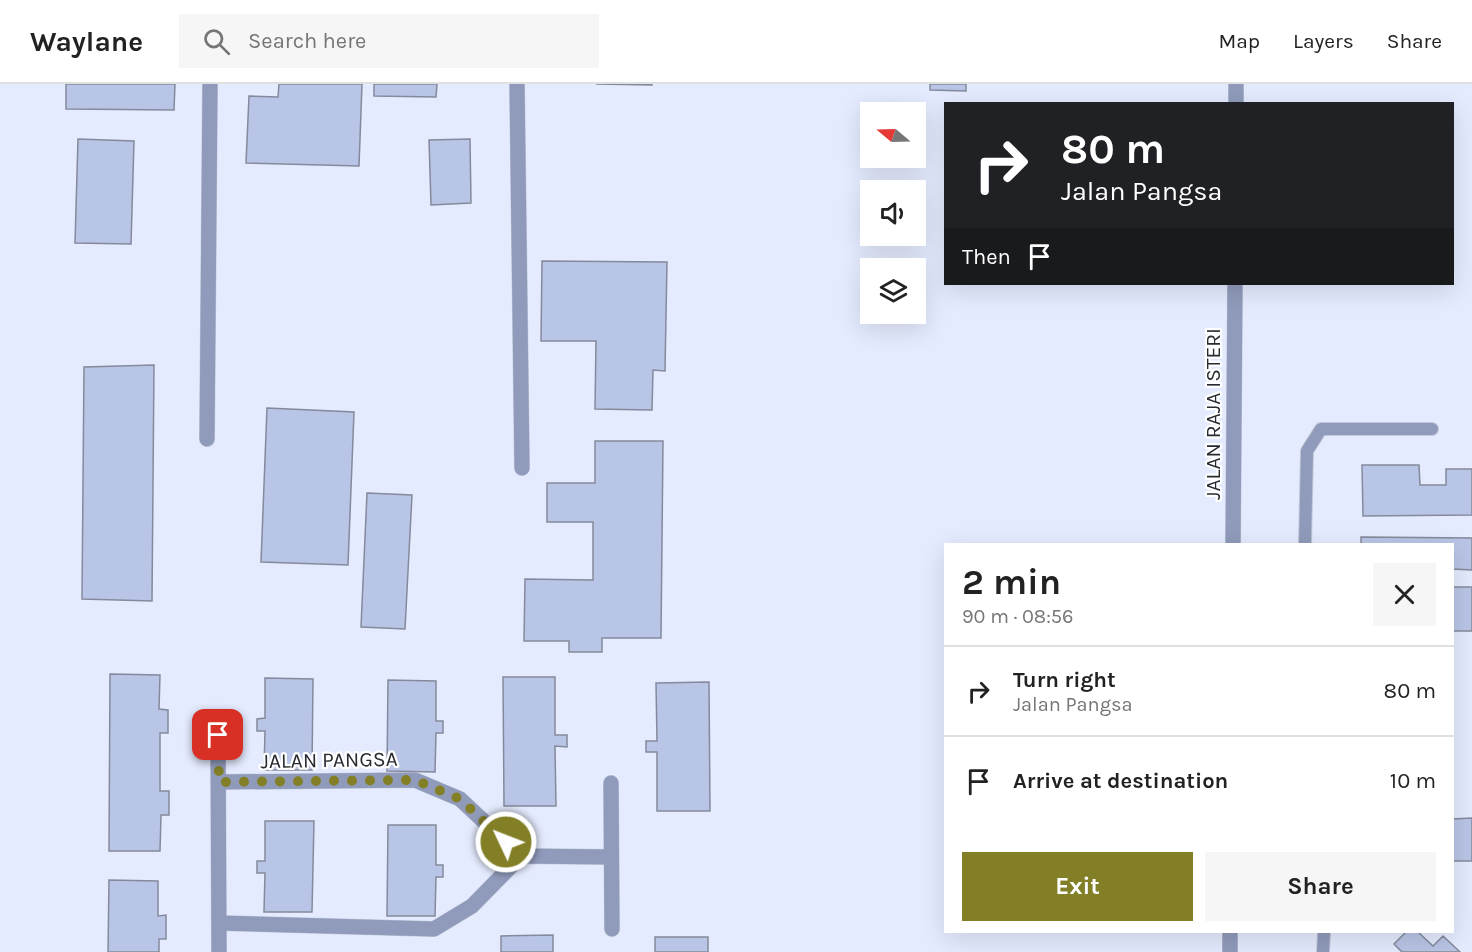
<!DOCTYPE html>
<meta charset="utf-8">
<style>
:root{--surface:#fff;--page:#f6f6f6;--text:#222;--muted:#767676;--line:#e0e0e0;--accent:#837f27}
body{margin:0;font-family:Karla,sans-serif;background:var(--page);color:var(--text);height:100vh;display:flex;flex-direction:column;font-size:22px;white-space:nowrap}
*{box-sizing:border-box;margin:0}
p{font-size:20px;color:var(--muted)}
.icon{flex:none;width:33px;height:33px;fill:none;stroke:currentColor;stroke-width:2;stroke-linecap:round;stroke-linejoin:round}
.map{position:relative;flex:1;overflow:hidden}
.sheet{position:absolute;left:944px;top:459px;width:510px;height:390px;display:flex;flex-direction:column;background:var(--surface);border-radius:0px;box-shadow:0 6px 24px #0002}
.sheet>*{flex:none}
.guide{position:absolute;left:944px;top:18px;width:510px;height:183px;border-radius:0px;box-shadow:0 6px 24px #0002;background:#202124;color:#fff;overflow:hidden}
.needle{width:39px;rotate:289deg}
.tools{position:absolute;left:860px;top:18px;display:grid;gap:12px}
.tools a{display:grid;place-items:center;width:66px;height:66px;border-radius:0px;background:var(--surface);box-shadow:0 6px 24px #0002;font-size:30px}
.pin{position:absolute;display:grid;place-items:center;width:51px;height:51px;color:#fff;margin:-26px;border-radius:12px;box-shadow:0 3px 9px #0006}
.me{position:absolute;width:66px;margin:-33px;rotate:313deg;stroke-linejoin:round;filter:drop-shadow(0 0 4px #0008)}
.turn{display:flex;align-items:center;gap:21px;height:126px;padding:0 18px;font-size:27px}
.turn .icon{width:78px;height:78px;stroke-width:2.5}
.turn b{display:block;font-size:42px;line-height:51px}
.then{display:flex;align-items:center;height:57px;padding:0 18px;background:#0003;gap:12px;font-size:22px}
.round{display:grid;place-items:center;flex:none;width:63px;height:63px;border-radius:0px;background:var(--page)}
.head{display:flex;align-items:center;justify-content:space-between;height:102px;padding:0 18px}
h1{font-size:36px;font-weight:700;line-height:45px}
.button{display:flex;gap:12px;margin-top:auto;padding:12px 18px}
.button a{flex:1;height:69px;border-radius:0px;background:var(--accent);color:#fff;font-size:24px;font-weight:700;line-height:69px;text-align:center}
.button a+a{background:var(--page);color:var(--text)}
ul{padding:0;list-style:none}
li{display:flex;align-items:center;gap:18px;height:90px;padding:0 18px;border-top:2px solid var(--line)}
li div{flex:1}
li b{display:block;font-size:22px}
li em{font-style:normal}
header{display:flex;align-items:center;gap:36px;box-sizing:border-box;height:84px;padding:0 30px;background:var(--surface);border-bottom:2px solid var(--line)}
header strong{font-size:28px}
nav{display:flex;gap:33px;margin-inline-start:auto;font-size:21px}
.search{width:420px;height:54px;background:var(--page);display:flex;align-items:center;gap:15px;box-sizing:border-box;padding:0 21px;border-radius:0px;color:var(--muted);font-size:22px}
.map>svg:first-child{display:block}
.building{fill:#b9c5e6;stroke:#848a9b;stroke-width:1.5}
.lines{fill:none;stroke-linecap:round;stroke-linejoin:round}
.service-casing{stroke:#c2c8d9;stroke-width:14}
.minor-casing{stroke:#c2c8d9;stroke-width:16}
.service{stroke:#909bbb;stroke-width:12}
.minor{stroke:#909bbb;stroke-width:15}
.route{stroke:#837f27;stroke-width:10;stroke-dasharray:0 18}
.labels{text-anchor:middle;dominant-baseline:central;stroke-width:4.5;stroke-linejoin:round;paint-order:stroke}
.street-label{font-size:21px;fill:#272a31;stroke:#fff}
</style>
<header>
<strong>Waylane</strong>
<div class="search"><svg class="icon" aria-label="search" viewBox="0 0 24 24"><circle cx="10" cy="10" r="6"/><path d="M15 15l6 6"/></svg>Search here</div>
<nav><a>Map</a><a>Layers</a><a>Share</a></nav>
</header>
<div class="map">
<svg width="1472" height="868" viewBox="0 0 1472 868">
<rect width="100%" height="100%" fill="#e4ebfe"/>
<path class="building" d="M66,0H175L174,26L66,25Z
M279,0H362L359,82L246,79L249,12L278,13Z
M374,0H437L436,13L374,12Z
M596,0H652V1Z
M930,0H966V7L930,6Z
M78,55L134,57L131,160L75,159Z
M470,55L471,119L431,121L429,56Z
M542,177L667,178L665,287L653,286L652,326L595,325L596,257H541Z
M154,281L152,517L82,515L84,283Z
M267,324L354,328L348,481L261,478Z
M595,357H663L661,554H602V568H569V557H524L525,495L593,496V438H547V399H595Z
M1362,381H1419L1420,401H1446V385H1472V431L1363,432Z
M367,409L412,411L405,545L361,543Z
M1361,453L1472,454V486L1452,485V460H1361Z
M1452,503H1472V547H1452Z
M110,590L160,591L159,625L168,626V649H160V707H169V731H161L160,767H109Z
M503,593H555V651H567V663L555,662L556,722H504Z
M265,594L313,595L312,686H264L265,647H257V635L265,634Z
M388,596L436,597V637H443V649H436L435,688L387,687Z
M709,598L710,727H657V668H646V657H657L656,599Z
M1472,734V777H1452V735Z
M265,737H314L312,828H264L265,789H257V777H265Z
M388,741H436V781H443V793H436L435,832H387Z
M109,796L158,797V832L166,831V855H159V868H108Z
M1406,848H1418L1433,862L1443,852L1460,868H1402L1394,860Z
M553,851V868H501V852Z
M655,853H708V868H655Z"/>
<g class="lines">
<defs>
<path id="service" d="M1305,460L1307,367L1321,345H1432
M1323,868L1324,848"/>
<path id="minor" d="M517,0L522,384
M1236,20V0
M207,355L210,0
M1233,460L1235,200
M218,651L219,868
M219,698L415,696L460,715L521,772L472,822L434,845L219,839
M611,699L612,845
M521,772L611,773
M1230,868V848"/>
</defs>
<use href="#service" class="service-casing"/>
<use href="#minor" class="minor-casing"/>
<use href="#service" class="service"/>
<use href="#minor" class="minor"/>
</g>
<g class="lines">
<path class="route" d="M218,651L219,698L415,696L460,715L506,758"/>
</g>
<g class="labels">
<g class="street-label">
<text transform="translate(1213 330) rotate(-90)">JALAN RAJA ISTERI</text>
<text transform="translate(329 676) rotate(-1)">JALAN PANGSA</text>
</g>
</g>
</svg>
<div class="tools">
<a><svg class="needle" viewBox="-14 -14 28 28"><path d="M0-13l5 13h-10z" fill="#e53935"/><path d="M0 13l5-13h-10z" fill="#767676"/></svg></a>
<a><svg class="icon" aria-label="sound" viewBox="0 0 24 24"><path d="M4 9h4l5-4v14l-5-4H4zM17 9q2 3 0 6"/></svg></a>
<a><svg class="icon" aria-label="layers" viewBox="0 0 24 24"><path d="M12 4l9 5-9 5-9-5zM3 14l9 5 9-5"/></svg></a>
</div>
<div class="pin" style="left:218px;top:651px;background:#d93025"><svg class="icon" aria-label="arrive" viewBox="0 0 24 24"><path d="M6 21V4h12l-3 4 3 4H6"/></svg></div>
<svg class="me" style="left:506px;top:758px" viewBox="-20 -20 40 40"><circle r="17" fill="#837f27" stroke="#fff" stroke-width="3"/><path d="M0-11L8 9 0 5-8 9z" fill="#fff"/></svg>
<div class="guide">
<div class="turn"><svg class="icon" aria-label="right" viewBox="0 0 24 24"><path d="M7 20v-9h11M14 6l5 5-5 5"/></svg><div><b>80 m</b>Jalan Pangsa</div></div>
<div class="then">Then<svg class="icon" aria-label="arrive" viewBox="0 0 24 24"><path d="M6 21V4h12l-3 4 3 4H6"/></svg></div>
</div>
<section class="sheet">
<div class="head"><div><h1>2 min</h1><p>90 m · 08:56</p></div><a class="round"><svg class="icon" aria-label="close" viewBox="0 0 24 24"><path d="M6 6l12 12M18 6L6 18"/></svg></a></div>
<ul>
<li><svg class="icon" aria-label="right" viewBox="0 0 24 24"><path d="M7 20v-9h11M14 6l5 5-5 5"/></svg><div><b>Turn right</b><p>Jalan Pangsa</p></div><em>80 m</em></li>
<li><svg class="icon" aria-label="arrive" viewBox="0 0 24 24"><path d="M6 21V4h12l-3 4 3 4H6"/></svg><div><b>Arrive at destination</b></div><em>10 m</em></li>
</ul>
<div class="button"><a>Exit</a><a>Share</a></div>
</section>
</div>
